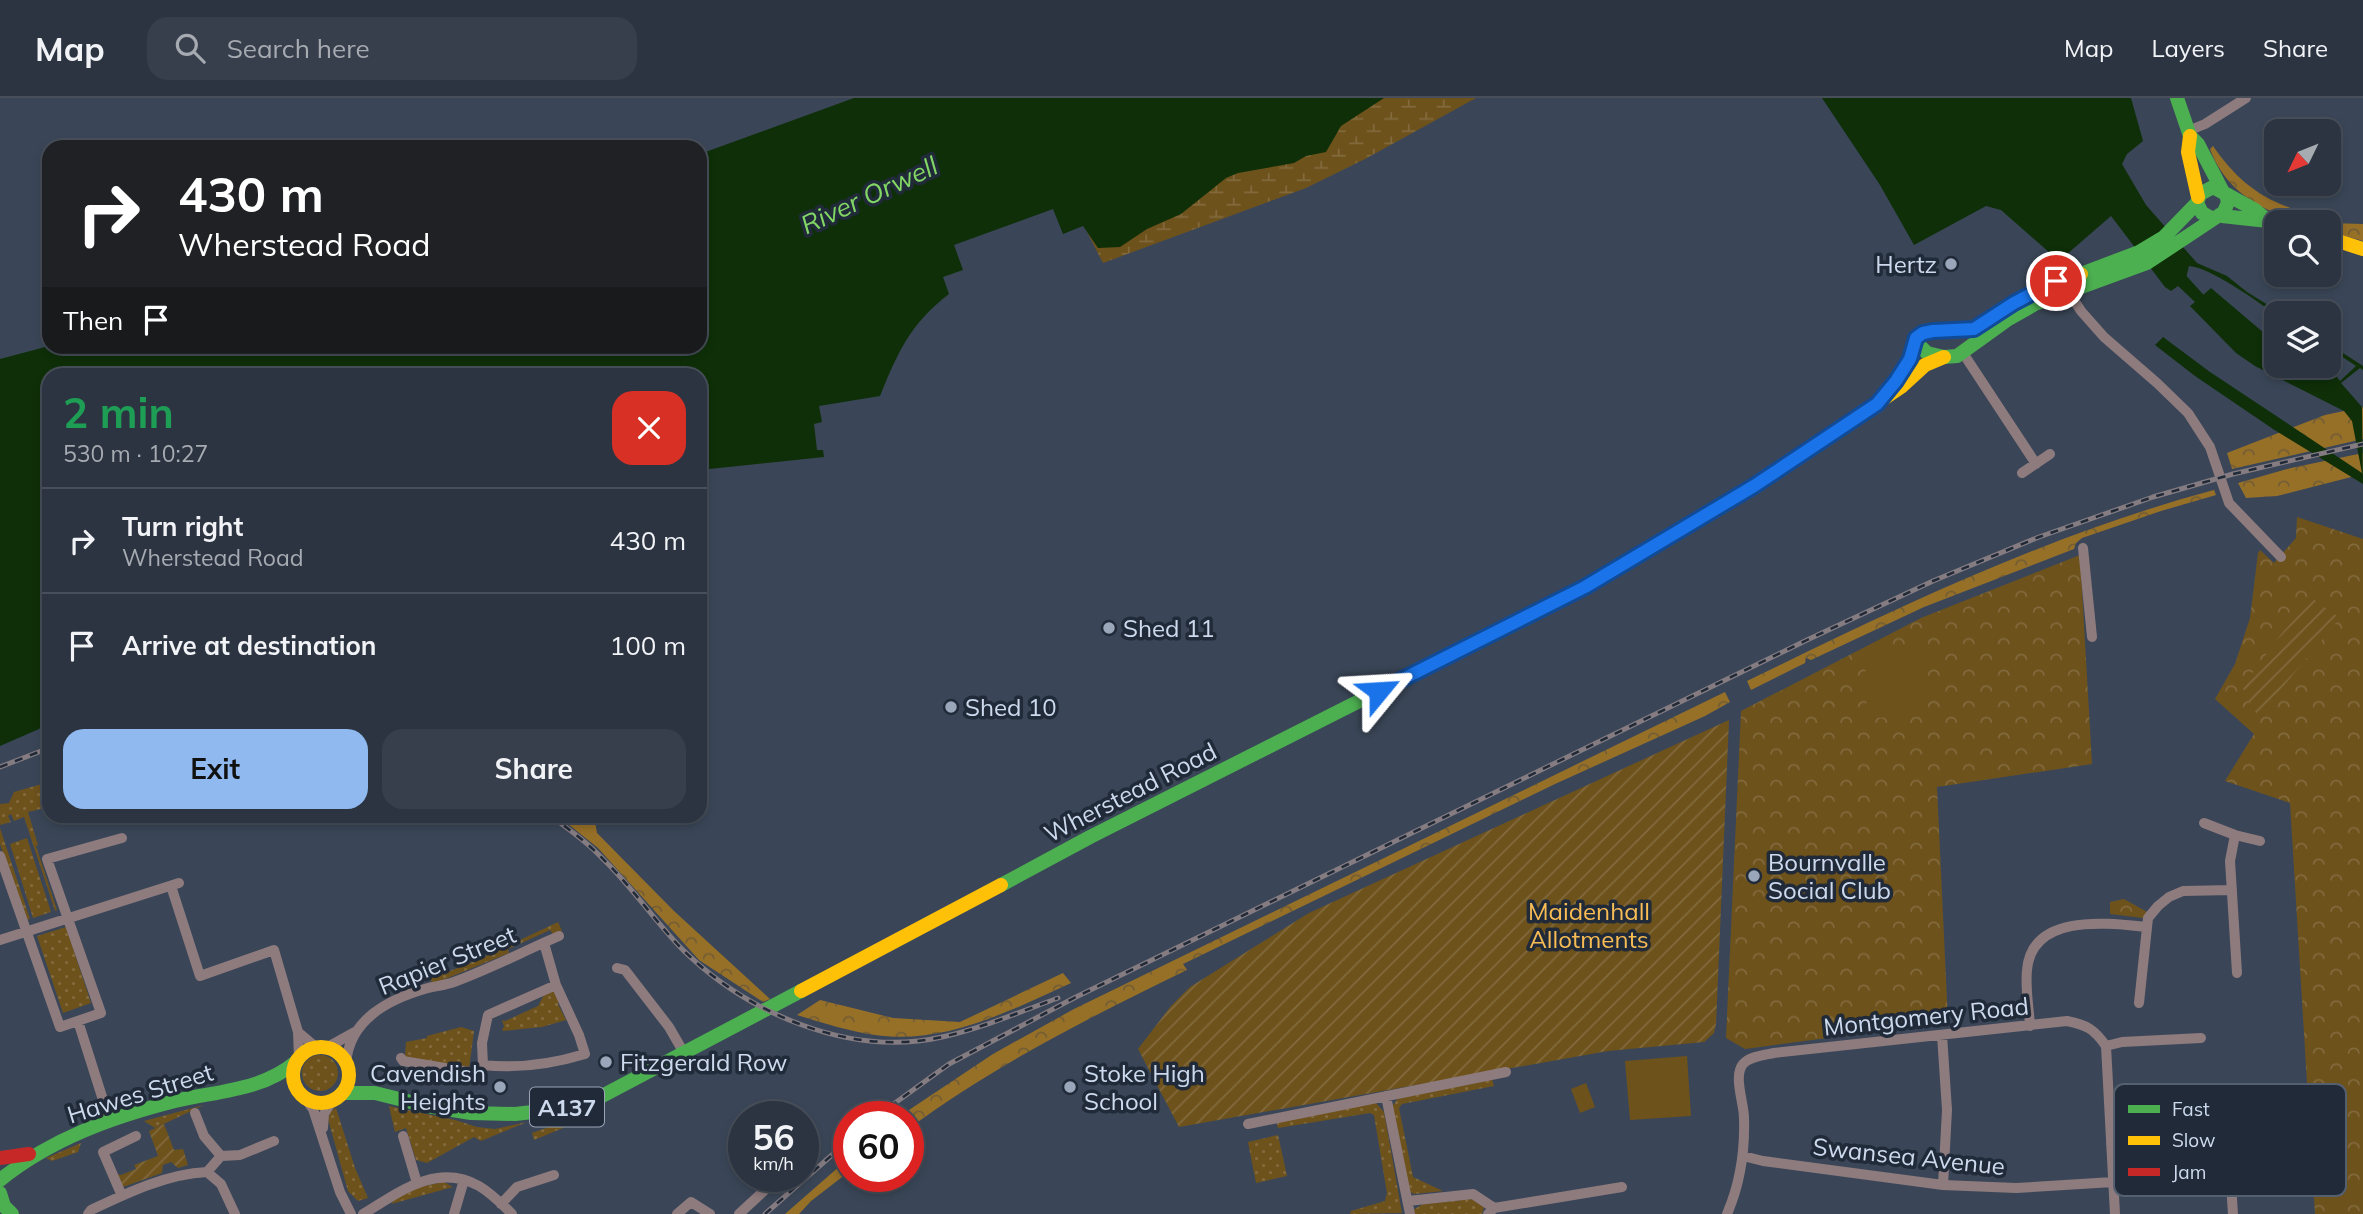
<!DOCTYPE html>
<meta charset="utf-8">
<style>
:root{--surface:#2c3441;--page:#383f4c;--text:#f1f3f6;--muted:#a6aab1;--line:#484f5a;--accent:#90b9f0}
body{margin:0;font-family:Mulish,sans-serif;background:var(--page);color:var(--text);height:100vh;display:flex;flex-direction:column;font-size:26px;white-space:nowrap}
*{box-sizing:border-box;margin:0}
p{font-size:23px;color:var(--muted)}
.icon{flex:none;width:38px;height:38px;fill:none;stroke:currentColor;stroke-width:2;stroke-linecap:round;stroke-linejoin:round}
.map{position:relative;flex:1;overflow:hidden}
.side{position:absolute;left:42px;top:270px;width:665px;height:455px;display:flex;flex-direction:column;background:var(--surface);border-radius:21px;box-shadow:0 4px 10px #0003,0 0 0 2px var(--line)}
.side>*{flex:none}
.guide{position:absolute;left:42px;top:42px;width:665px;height:214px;border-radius:21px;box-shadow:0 4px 10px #0003,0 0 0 2px var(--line);background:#202124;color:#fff;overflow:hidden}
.needle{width:46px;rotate:227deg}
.tools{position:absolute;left:2264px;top:21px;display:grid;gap:14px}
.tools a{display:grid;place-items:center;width:77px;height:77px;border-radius:14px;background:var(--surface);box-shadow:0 4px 10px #0003,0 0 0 2px var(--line);font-size:35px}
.speed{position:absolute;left:728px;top:1003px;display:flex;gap:14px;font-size:35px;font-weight:700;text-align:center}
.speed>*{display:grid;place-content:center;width:91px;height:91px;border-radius:50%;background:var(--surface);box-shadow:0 4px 10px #0003,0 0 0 2px var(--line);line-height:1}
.speed small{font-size:18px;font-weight:400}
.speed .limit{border:10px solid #d22;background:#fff;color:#111}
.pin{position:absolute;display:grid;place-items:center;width:60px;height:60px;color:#fff;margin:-30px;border:4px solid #fff;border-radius:50%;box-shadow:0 2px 7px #0007}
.me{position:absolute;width:77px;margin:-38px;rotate:63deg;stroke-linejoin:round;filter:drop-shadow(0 0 5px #0008)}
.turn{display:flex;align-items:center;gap:24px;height:147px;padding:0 21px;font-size:32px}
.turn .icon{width:91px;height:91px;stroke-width:2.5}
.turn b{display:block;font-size:49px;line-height:60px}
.then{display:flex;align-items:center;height:66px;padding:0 21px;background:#0003;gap:14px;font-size:26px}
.round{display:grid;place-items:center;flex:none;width:74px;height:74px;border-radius:21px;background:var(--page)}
.summary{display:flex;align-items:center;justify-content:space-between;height:119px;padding:0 21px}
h1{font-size:42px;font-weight:700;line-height:52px;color:#1e9e55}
.button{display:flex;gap:14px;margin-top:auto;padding:14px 21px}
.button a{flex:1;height:80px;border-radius:21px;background:var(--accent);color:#111;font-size:28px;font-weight:700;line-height:80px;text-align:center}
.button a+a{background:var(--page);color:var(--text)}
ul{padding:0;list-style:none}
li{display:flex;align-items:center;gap:21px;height:105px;padding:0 21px;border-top:2px solid var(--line)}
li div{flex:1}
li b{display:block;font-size:26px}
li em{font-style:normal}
header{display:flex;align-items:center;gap:42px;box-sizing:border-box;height:98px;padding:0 35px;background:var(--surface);border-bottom:2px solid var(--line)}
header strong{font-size:33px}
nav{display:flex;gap:38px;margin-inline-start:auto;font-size:24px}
.search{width:490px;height:63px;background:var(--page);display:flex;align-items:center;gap:18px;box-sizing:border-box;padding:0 24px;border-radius:21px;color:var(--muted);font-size:26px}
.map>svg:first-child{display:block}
.grass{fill:url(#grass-dots)}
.forest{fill:url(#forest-crowns)}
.wetland{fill:url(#wetland-marsh)}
.park{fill:url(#park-crowns)}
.garden{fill:url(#garden-furrows)}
.pitch{fill:#6e521c}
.water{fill:#0e2f08}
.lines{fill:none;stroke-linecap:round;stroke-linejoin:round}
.stream{stroke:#0e2f08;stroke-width:2.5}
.street{stroke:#8e7b7e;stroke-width:10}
.fast{stroke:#4caf50;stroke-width:14}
.slow{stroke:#ffc107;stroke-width:14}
.jam{stroke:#c62828;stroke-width:14}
.rail-casing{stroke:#857c82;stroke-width:5}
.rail{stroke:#202a38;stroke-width:2.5;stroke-dasharray:8;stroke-linecap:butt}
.route-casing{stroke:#114b97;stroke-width:18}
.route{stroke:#1a73e8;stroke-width:12}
.poi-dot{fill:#9aa6b9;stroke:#202a38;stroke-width:2.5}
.labels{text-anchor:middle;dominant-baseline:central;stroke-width:7;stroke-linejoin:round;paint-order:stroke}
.shield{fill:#202a38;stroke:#99a5b7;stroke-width:2}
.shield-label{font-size:23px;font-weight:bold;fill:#cddaee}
.poi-label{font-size:24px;fill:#cddaee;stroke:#202a38;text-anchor:start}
.street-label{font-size:24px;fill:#cddaee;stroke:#202a38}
.park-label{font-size:24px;fill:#f8bc55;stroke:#202a38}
.water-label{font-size:26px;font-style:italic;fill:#82d765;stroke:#202a38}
.key{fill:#202a38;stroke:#545f6f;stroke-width:2}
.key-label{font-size:19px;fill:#cddaee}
</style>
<header>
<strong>Map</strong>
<div class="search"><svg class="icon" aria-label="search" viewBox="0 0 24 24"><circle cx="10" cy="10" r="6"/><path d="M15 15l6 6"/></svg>Search here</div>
<nav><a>Map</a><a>Layers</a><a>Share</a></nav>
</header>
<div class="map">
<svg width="2363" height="1116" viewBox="0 0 2363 1116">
<defs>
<pattern id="grass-dots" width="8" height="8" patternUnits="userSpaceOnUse" patternTransform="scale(1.75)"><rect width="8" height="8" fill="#6e521c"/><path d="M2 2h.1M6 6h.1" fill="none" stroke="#826a3d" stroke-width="1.8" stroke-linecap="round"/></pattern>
<pattern id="forest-crowns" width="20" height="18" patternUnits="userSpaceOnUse" patternTransform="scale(1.75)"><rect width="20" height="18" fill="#977028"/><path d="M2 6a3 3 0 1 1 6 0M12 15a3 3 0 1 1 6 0" fill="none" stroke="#735d34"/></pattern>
<pattern id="wetland-marsh" width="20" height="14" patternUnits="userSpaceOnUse" patternTransform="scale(1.75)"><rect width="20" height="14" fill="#6e521c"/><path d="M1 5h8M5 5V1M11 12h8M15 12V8" fill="none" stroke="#826a3d"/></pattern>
<pattern id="park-crowns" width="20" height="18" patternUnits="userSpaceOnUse" patternTransform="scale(1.75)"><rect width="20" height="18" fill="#6e521c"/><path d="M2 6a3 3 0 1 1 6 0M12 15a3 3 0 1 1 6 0" fill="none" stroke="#826a3d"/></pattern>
<pattern id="garden-furrows" width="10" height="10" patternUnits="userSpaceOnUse" patternTransform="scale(1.75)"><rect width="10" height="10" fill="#6e521c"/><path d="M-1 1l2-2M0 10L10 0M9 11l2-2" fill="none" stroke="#826a3d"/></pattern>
</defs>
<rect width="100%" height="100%" fill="#3a4657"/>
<path class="grass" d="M49,684V709L28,714L38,747L36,748L57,812L55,813L24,719L14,723L11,716L8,718L11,724L0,727V706L9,705L14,694Z
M0,730L30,821L25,822L0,746Z
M27,740L51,814L33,820L10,746Z
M558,824L562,833L553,836L550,832L508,851L509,855L438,884H432L428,879L445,875L480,861Z
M66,829L91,905L63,915L37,838Z
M553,893L559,900L558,906L566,922L542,929L502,933L504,928L502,922L505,923L538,908L545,895Z
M461,929L474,933L469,971L405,959L406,944L427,940V938Z
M302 975a18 18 0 1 1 36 0a18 18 0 1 1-36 0Z
M1492,981L1494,988L1402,1006L1399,1010L1413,1079L1443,1093L1414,1096L1410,1094L1391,1010L1399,999Z
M1376,1005L1384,1014L1402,1115L1350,1116L1351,1113L1385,1103L1387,1095L1374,1017L1370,1015L1278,1030L1276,1022Z
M204,1007L155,1030L144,1023Z
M389,1008L455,1022L477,1029L495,1031L527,1024L481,1043L474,1039L427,1065L416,1062L406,1030L395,1034Z
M336,1010L355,1070L368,1100L358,1103L348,1093L328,1021L331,1013Z
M585,1016V1021L534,1042L532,1035Z
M1278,1037L1287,1078L1256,1085L1248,1044Z
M81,1045L78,1054L52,1063L46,1060Z
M444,1084L453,1089L391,1106C402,1092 427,1087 444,1084Z
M1472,1101L1484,1109L1482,1116H1412L1413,1112L1423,1106Z"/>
<path class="forest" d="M2213,48C2233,77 2255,97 2288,109C2301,114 2312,115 2323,124C2276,124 2226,97 2210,51Z
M2329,125L2363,126V143L2329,133Z
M2363,308V341L2232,371L2227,355L2325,317L2344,313L2360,317Z
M2363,355V376L2277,398L2246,400L2238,385L2291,370Z
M2214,392L2216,397L2161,413L2082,440L2076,445L2074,451L1924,509L1811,562L1806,560L1805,565L1751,592L1747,583C1899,509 2050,436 2214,392Z
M1725,594L1730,604L1705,618L1555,686L1183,866L1187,872C1090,919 995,967 908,1031V1018H900L993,956L1074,911Z
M558,718H594L597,735L674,813L770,901L763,904L699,862L598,750Z
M1063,875L1071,885C1010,913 944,947 875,937C848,933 823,925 797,917L820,902L893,920L960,924Z
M849,1060V1078L846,1076L811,1103L799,1116H785Z"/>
<path class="wetland" d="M1345,0H1476L1365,61L1306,90L1103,165L1084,128Z"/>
<path class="park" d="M2297,419L2363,441V1116H2315L2290,705L2225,683L2254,636L2215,601L2235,566L2250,520L2258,455L2260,452L2274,465L2296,440Z
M2080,457L2092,666L1937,689L1948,924L1745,951L1726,940L1741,613L1921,520Z
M2124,801L2149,815L2143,820L2110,816V804Z"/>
<path class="garden" d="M2313,501L2340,520L2258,619L2242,589L2282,535Z
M1729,622L1716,926L1714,935L1704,944L1608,953L1179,1029L1138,951L1171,908L1190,889L1309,815Z
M164,1026L174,1052L183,1051L188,1067L178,1070L171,1064L163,1067L162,1075L123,1089L117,1076L121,1077L136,1071L134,1067L158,1058L149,1033Z"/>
<path class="pitch" d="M1925,551L1927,618L1867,620L1865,553Z
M1687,958L1691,1018L1630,1022L1625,963Z
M1586,985L1595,1009L1580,1015L1571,991Z"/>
<path class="water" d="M854,0H1384L1341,28L1326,54L1306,58L1294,65L1238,75L1226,80L1181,116L1147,131L1120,149L1098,150L1083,128L1063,136L1053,111L954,147L963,172L943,179L949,196C910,226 898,254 880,298L819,308L822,324L814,326L817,352H823L824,359L700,372V276H49V618L39,631L0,648V261L49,248L143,249L145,255L163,248H700V56Z
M1822,0H2131L2143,43L2127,56L2122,66L2146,107L2197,165L2227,178L2247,194L2281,215L2277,217C2256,203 2212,170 2189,168L2186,180L2202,198L2211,190L2277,246V268H2317L2330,270L2340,283L2356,268L2329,250V246L2363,268V272L2360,270L2341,285L2362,309L2363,386L2273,331L2195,278L2155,247L2163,239L2210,274L2362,375L2352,323L2344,313L2255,268L2236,255L2190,208L2195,204L2178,188L2171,193L2165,189L2111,118L2051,170L2043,162L2050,155L2001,112L1986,108L1914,147L1880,87Z"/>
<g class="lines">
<path class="stream" d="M2184,177L2203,198"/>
<path class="street" d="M2188,33L2205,26L2246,0
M2068,193L2081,213L2104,239L2157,285L2188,315L2210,349L2229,405L2281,459
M1963,255L2036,366
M2022,375L2050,356
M2083,450L2092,539
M2204,725L2235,737
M0,758L60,929L101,915L47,761L122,740
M171,788L200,878L274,852L298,934
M0,842L179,785
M617,870L625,872L669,929L684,955
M2237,875L2230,763L2235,737L2260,743
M2139,905L2148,820L2158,808L2169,799L2183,793L2232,792
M78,923L104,1005L99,1027
M2030,928C2029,910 2025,890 2027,872C2032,815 2107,825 2147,829
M1942,937L1947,1012L1943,1087
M2106,948L2122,944L2201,940
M326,950L355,934
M299,960L298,934L317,950
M401,960L403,963L481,976L483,967C518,971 552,966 585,956L579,937L556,887L544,845
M346,966C349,921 389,901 428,890C436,888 446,887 454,884C490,871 524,853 559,838
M483,967L482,945L488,917L556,887
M1386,998L1410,1116
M305,1000L313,1011L340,1094L351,1116
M195,1015L204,1038L221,1058L207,1074
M1248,1026L1506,974
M323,1030L324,1016L332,1003
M403,1038L417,1085
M2111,1046L2209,1040C2220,1043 2226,1045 2229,1056L2233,1116
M221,1058L240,1057L274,1043
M1743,1058L1763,1063L1943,1087L2016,1090L2113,1084
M122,1098L103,1054L136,1038
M1408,1103L1473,1096L1494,1110L1488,1116
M501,1106L517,1089L554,1077
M1494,1110L1622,1089
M88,1116L91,1112C127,1095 166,1076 207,1074L221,1086L235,1116
M363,1116C398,1095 436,1064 479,1088C491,1095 502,1106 512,1116
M454,1116L464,1082
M677,1116L691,1104L710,1116
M739,1116L780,1078
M1727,1116C1740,1086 1745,1052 1744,1020C1744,1005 1733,978 1743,966C1750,958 1765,957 1774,955L2067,923C2087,927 2094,931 2106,948L2115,1116"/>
<path class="fast" d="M2177,0L2190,38L2198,46L2222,92
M2226,96L2255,112L2266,121
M2222,118L2277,124
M2081,176L2139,154L2164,139L2197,105
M1916,244L1927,255L1944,259L1957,258L2007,222L2035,206L2147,165L2224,114L2228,104L2226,96L2213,89L2200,96L2197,105L2202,115L2213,121
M1001,787L1090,739L1585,489L1754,388L1845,327
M342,995H375L427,1008L471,1015L515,1016L559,1011L602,998L801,893
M0,1082C51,1041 112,1019 175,1003C217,993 261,993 296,964
M0,1095L4,1108L12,1116"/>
<path class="slow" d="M2190,38L2188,54L2198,99
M2329,140L2363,151
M1890,291L1910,261L1916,240L1922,235L1974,231L2035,193L2081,176
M1845,327L1901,289L1925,267L1944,259
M801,893L1001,787
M293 977a28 28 0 1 1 56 0a28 28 0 1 1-56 0Z"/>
<path class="jam" d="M0,1060L29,1056"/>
<defs>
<path id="rail" d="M0,669L49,650
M551,718C570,732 588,745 604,762C632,789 654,822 681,850C746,915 850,960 942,939C982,930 1020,914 1058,900
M877,1018L949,966L1074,900L1807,542L1933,483L2039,439L2153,399L2233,376L2363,346
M765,1116L849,1042"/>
</defs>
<use href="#rail" class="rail-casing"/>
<use href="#rail" class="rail"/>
</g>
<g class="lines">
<defs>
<path id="route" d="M1379,593L1585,489L1754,388L1877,306L1896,283L1910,261L1916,240L1923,235L1933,233L1974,231L2014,205L2056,183"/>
</defs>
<use href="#route" class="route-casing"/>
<use href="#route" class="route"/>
</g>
<g class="poi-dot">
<circle cx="1951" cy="166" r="7"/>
<circle cx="1109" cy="530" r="7"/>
<circle cx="951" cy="609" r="7"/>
<circle cx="1754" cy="778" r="7"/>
<circle cx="606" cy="964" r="7"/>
<circle cx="500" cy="989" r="7"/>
<circle cx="1070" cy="989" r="7"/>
</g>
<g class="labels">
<rect class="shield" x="530" y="989.5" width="74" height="39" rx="5"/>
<g class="shield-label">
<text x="567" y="1009">A137</text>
</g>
<g class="poi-label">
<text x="1937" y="166" text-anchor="end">Hertz</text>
<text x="1123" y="530">Shed 11</text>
<text x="965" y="609">Shed 10</text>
<text x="1768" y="764">Bournvalle<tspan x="1768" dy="28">Social Club</tspan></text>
<text x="620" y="964">Fitzgerald Row</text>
<text x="486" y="975" text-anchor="end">Cavendish<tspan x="486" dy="28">Heights</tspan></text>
<text x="1084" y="975">Stoke High<tspan x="1084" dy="28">School</tspan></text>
</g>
<g class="street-label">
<text transform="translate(1130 694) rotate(-27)">Wherstead Road</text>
<text transform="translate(447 862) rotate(-22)">Rapier Street</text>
<text transform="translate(1926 918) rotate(-6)">Montgomery Road</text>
<text transform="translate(140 995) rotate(-17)">Hawes Street</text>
<text transform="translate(1909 1058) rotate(6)">Swansea Avenue</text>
</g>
<g class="park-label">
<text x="1589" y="813">Maidenhall<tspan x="1589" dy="28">Allotments</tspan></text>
</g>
<g class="water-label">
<text transform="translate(869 97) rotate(-25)">River Orwell</text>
</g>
</g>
<rect x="2114" y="986" width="232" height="112" rx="10" class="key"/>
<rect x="2128" y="1007" width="32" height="8" fill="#4caf50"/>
<rect x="2128" y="1038" width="32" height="9" fill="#ffc107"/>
<rect x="2128" y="1070" width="32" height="8" fill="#c62828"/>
<g class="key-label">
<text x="2172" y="1018">Fast</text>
<text x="2172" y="1049">Slow</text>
<text x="2172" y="1081">Jam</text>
</g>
</svg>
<div class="tools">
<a><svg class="needle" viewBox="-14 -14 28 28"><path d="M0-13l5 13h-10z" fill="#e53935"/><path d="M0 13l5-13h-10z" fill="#a6aab1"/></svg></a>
<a><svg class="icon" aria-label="search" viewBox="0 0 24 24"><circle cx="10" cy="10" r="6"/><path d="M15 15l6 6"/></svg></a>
<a><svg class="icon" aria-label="layers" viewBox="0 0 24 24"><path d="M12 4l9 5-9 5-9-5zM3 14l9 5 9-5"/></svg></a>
</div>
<div class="speed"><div>56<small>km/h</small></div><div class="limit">60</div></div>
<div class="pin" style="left:2056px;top:183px;background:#d93025"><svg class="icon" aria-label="arrive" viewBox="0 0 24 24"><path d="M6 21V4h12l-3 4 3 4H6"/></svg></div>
<svg class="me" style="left:1379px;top:593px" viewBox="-20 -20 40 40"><path d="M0-17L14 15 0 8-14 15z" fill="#1a73e8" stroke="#fff" stroke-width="4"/></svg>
<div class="guide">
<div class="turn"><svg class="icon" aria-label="right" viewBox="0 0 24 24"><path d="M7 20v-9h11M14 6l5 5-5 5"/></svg><div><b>430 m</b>Wherstead Road</div></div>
<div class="then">Then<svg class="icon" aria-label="arrive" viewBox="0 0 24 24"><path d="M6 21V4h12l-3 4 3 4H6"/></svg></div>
</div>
<section class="side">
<div class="summary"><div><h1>2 min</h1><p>530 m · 10:27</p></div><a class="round" style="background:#d93025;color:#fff"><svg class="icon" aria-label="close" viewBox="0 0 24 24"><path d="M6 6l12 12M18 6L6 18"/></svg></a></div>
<ul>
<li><svg class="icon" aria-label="right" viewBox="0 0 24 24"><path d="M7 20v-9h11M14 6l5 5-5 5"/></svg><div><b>Turn right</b><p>Wherstead Road</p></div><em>430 m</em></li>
<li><svg class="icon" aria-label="arrive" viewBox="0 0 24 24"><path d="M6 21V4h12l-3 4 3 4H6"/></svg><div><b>Arrive at destination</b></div><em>100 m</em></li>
</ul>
<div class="button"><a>Exit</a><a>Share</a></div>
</section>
</div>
